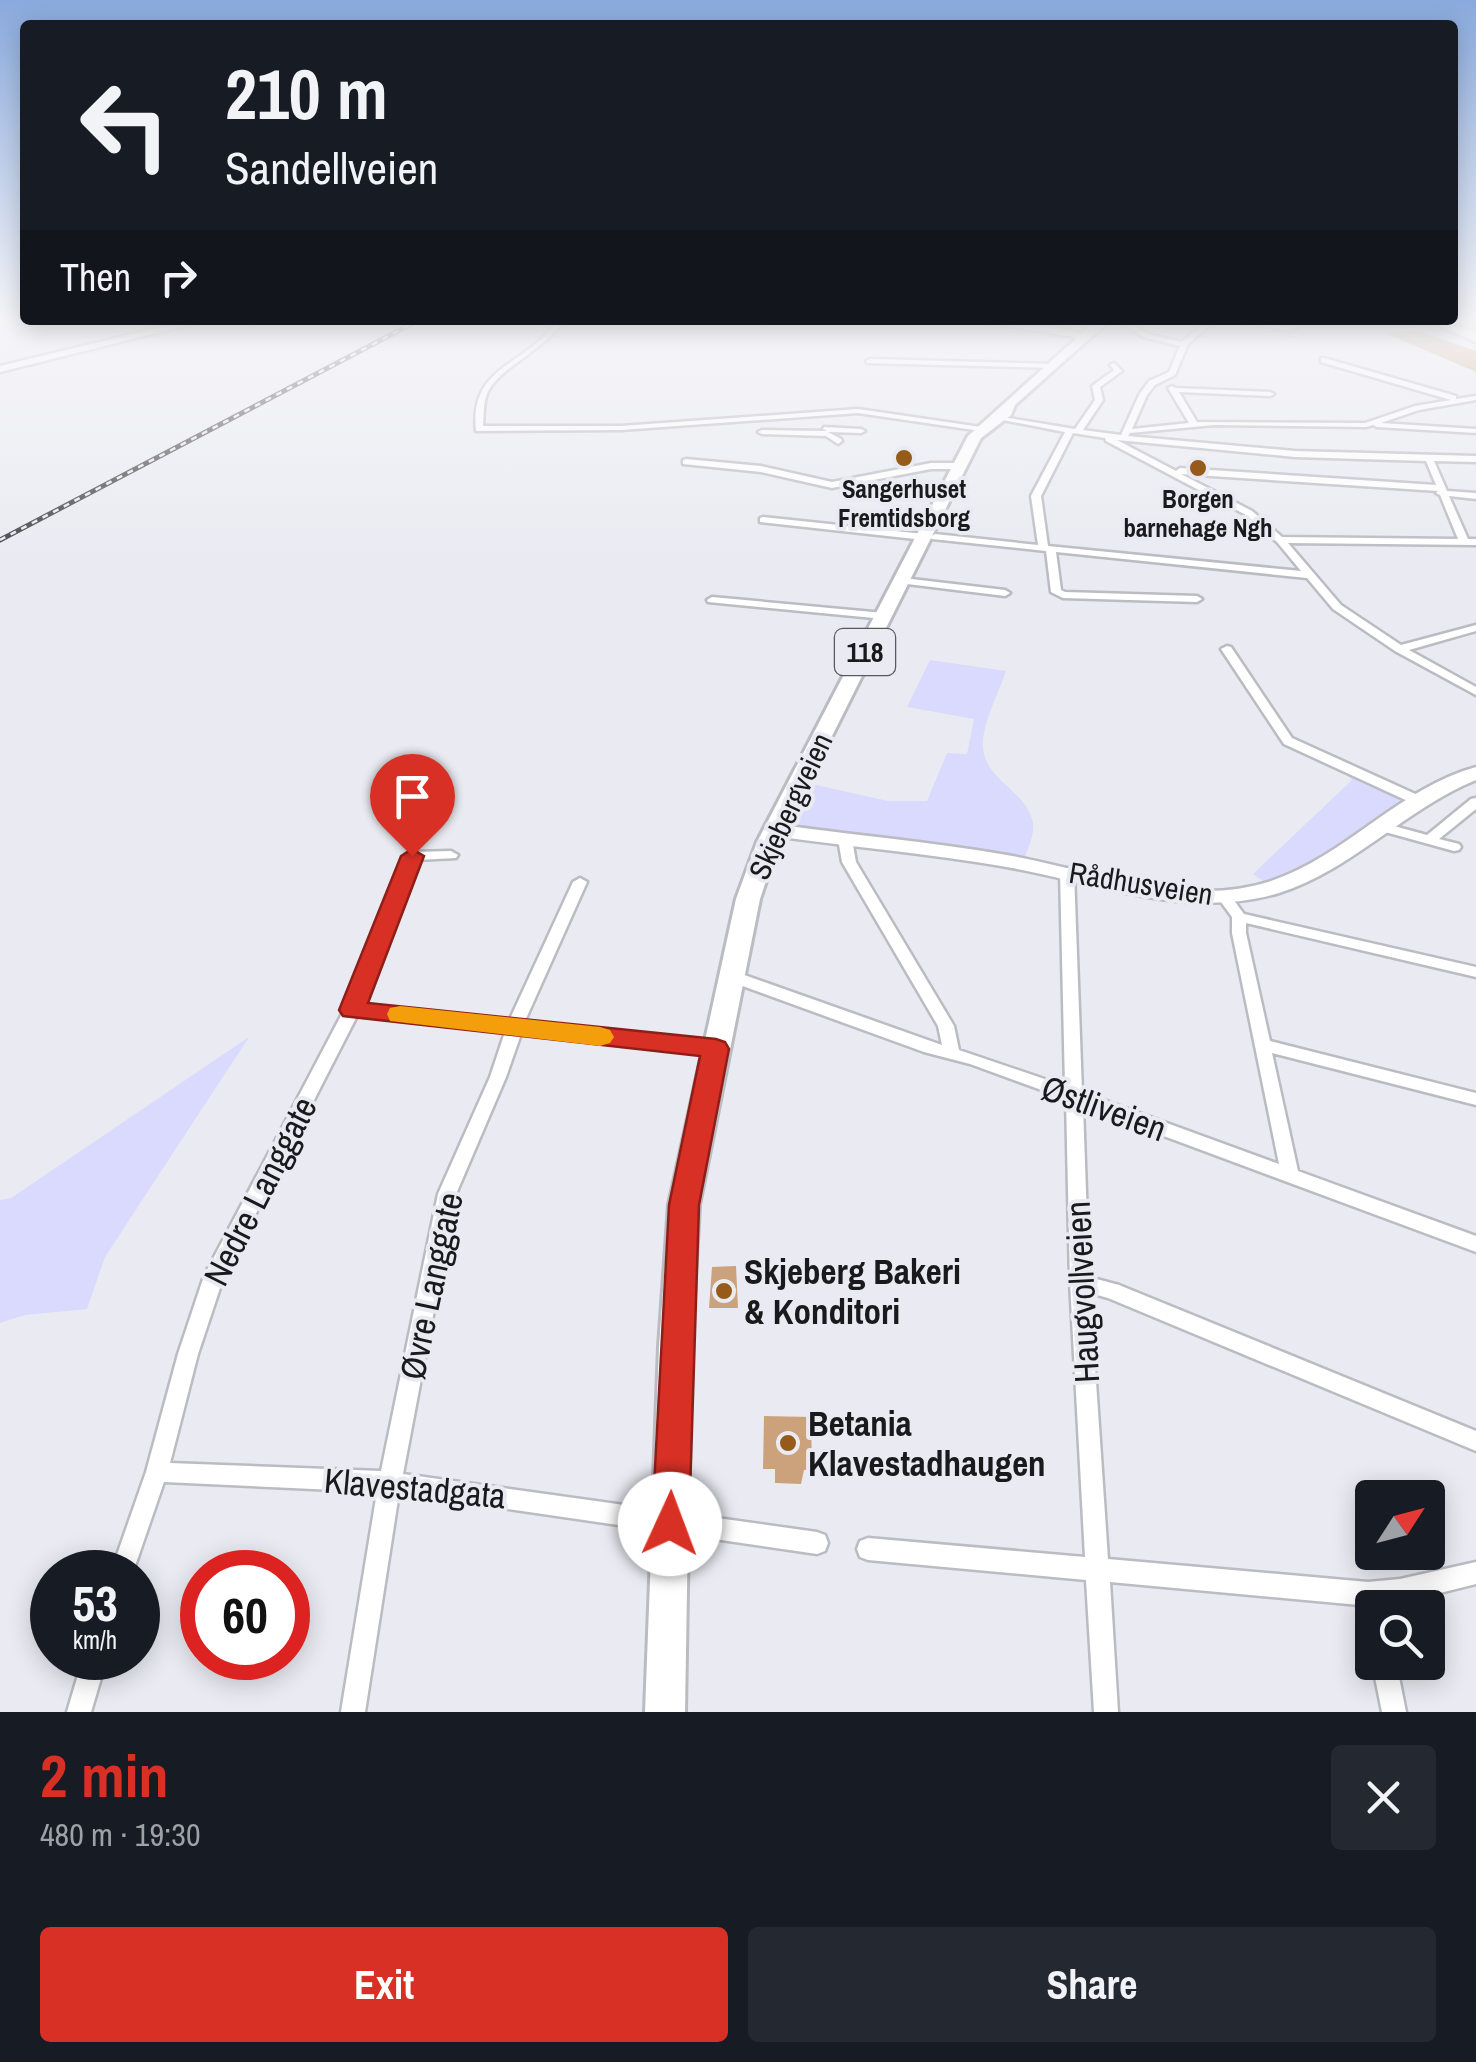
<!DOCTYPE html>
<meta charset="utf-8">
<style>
:root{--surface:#171b24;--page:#242831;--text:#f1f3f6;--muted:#9ea1a6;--accent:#d93025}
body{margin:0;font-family:"Archivo Narrow",sans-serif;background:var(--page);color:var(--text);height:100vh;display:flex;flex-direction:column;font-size:38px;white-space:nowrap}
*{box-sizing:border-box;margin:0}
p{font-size:32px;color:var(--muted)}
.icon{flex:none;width:55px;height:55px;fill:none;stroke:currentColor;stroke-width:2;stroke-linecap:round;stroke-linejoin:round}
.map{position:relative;height:1712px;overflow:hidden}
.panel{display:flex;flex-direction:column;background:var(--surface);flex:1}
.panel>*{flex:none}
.banner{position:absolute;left:20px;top:20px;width:1438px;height:305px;border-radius:10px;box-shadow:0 5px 25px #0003;background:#171b24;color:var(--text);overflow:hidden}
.needle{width:65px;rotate:54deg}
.tools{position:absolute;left:1355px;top:1480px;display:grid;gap:20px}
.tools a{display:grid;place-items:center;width:90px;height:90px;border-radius:10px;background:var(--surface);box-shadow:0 5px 25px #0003;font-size:50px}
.speed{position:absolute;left:30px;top:1550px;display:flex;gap:20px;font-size:50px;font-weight:700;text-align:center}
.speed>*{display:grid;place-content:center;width:130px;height:130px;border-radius:50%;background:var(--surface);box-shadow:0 5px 25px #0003;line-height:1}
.speed small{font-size:25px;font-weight:400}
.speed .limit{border:15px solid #d22;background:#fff;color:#111}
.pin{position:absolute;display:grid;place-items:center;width:85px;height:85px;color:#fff;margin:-102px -42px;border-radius:50% 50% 50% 0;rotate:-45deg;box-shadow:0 0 10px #0007}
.pin .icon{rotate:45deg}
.me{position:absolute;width:110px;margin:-55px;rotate:2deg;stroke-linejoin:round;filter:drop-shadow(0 0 8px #0008)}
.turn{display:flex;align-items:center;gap:35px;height:210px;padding:0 40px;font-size:45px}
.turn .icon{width:130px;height:130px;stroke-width:2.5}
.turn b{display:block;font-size:70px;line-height:85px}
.then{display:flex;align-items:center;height:95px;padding:0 40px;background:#0003;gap:20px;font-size:38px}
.round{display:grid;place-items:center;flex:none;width:105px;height:105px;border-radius:10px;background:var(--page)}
.head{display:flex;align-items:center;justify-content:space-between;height:170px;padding:0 40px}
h1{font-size:60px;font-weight:700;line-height:75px;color:var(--accent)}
.action{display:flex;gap:20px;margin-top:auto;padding:20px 40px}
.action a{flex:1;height:115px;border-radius:10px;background:var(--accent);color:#fff;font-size:40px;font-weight:700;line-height:115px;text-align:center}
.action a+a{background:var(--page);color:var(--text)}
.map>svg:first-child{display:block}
.green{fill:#d9dafd}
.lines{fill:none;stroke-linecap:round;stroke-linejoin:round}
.stream{stroke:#757598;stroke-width:2.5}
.building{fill:#cca27d}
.street-casing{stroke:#bbbbc2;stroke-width:5}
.secondary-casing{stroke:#bbbbc2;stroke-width:5}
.primary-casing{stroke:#bbbbc2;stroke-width:6}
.highway-casing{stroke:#bbbbc2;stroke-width:5}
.street{fill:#fff;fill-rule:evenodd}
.secondary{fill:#fff;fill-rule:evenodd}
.primary{fill:#fff;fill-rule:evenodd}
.highway{fill:#fff;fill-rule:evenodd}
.rail-casing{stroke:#444448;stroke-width:5}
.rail{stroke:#eaebf2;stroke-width:2.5;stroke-dasharray:6;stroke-linecap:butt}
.route{fill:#d93025;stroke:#8d1f18;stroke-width:2.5}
.slow{fill:#f59e0b}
.poi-dot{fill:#965b1a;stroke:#eaebf2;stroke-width:4}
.labels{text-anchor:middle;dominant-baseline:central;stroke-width:8;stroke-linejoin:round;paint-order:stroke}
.far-poi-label{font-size:25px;font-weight:bold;fill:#1a1a1d;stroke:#eaebf2}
.shield{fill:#eaebf2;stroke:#58595d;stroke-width:2.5}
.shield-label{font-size:28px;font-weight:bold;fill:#1a1a1d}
.street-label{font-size:30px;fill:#1a1a1d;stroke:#eaebf2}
.near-street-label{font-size:35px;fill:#1a1a1d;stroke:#eaebf2}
.near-poi-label{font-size:35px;font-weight:bold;fill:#1a1a1d;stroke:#eaebf2;text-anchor:start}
</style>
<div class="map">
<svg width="1476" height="1712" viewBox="0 0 1476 1712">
<rect width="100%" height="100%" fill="#eaebf2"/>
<path class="green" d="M1310,320H1422L1439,326L1308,333L1282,339Z
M930,660L1006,671C999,693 982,723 983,746C984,781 1027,790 1033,823C1035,834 1027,850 1024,861L805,828L793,821L791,815L807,783L888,801H927L947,753L967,754L974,719L907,707Z
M1348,775L1417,800L1274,888L1253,874L1352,780Z
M249,1037L105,1257L87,1309L25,1315L0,1323V1200L11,1198Z"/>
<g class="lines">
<path class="stream" d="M49,360L190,325"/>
</g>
<path class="building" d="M1415,330L1476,351V372L1385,333Z
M736,1266L738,1308H709L712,1267Z
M764,1416L811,1417L812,1470H804L801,1484L775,1483V1469H763Z"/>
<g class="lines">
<defs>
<path id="street" d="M551,320H557L559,326C541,352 498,368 487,394C483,404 484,416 483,426H621L858,409L981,427L985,429L981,431L858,413L621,430L476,431C469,367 522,367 553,326Z
M1118,320H1126L1147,334L1182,342L1209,320H1216L1188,344L1175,375L1155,385L1147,395L1132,429L1189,423L1168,388L1172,386L1176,388L1270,392L1274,394L1270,396L1179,392L1197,422L1365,423L1415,406L1451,400L1321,362V358H1324L1456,396V399L1476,396V400L1419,410L1381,423L1476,429V433L1377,427L1373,425L1366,427L1214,425L1130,433L1128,436L1295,451L1476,456V462L1434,461L1447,491L1476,493V499L1449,496L1468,539H1476V545L1288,543L1341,605L1401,645L1476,625V631L1409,650L1476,687V695L1395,651L1333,609L1307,578L1056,552L1061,590L1065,592L1197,596L1202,599L1197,602L1063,598L1051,592L1046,551L932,539L930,537L935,534L1038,545L1031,496L1065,432L992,418L996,416L1075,429L1095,400L1092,386L1114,370L1110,365L1114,363L1122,371L1100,387L1103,400L1083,430L1121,435L1139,395L1149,381L1169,372L1180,346L1143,337ZM1073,433L1105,438L1106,441L1246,515L1277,542L1301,571L1048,546L1041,496ZM1117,440L1295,457L1426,461L1436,485L1180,468L1176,471ZM1181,474L1438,491L1436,493L1440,495L1458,539L1282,537L1252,511Z
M1230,320C1248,320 1266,325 1284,326C1293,326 1299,321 1309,320L1291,331Z
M870,359L1053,364L1057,366L1053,368L867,363L866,361Z
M824,427L861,429L865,431L861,433L828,432L841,439L842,441L838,444L826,436L762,434L758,432L762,430L827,431L823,429Z
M686,459L761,466L832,482L931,463H960L964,466L960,469H931L832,488L761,472L683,464V460Z
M763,517L924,534L929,537L924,540L760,522V518Z
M903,578L1005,590L1010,593L1005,596L899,583V579Z
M712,597L884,613L889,616L884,619L708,602L707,600Z
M1227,646L1231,647L1292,738L1422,797L1424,800L1422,803H1412L1284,744L1221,649Z
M1476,798V809L1439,839L1459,844L1461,847L1459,850L1454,851L1378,830L1376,827L1383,823L1427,835L1471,799Z
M845,835L852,839L856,862L954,1026L959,1050L1065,1086L1060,872L1067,868L1072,869L1074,872L1082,1092L1279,1164L1232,933V917L1218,898L1220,895H1230L1244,914L1476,967V977L1246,923V933L1270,1041L1476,1093V1105L1272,1053L1298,1171L1476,1236V1252L1083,1106L1089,1277L1119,1285L1476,1431V1451L1108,1298L1090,1293L1108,1559L1368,1582L1400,1579L1476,1562V1584L1400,1603L1382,1604L1383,1608H1372V1624L1364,1620L1359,1605L1110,1582L1118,1712H1094L1086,1580L868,1560L860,1557L857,1549L860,1541L868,1538L1085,1557L1070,1282L1066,1099L970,1064L924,1052L726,980L723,976L726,972H736L942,1045L938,1026L842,862L838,839Z
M451,851L458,855L456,858L417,860L362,1006L509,1021L573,882L580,878L587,882L524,1023L715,1043L721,1045L723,1049L721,1053L715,1055L521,1034L506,1077L456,1194L403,1474L817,1532L825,1535L828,1543L825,1551L817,1554L399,1493L365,1712H341L377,1492L164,1482L133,1572H111L146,1472L178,1354L204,1276L344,1010L405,856L412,852ZM357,1016L505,1032L490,1077L438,1194L381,1471L170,1463L198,1354L224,1276Z
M83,1658H107L91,1712H67Z
M1372,1661V1662H1396L1406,1712H1382L1372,1662Z"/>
<path id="secondary" d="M190,320H208L0,372V366Z
M972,320L1039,323L1091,336L1086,339Z
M1476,767V780C1405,809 1352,870 1279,893C1186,921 1092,881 1001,866C926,853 850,847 775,836L765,830L775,824C850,835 926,841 1001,854C1087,868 1184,910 1271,881C1346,856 1399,788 1476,767Z"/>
<path id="primary" d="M1097,320H1110L1015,405L1011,415L981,438L779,842L760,899L699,1205L691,1347L685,1712H645L659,1347L669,1205L736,899L757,842L968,436Z"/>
<path id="highway" d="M1426,320H1443L1476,333V342Z"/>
</defs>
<use href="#street" class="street-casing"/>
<use href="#secondary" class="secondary-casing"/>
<use href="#primary" class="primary-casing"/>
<use href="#highway" class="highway-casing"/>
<use href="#street" class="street"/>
<use href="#secondary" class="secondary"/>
<use href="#primary" class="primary"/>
<use href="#highway" class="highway"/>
<defs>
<path id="rail" d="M0,540L419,320"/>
</defs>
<use href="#rail" class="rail-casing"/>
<use href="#rail" class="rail"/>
</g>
<linearGradient id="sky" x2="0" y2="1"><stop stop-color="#89aadd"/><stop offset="0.57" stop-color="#f6f6f9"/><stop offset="1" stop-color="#f6f6f9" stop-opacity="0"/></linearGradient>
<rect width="1476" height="560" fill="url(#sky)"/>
<path class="route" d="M412,849L424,856L368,1003L716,1039L725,1042L729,1049L699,1205L689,1524L684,1537L670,1542L657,1537L652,1524L669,1205L700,1056L343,1016L339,1010L401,856Z"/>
<path class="slow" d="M400,1006L600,1027L610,1030L614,1037L610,1043L600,1046L390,1021L387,1014L390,1008Z"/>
<g class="poi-dot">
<circle cx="904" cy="458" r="10"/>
<circle cx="1198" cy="468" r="10"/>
<circle cx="724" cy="1291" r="10"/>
<circle cx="788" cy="1443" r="10"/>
</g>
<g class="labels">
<g class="far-poi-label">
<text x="904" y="489">Sangerhuset<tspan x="904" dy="29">Fremtidsborg</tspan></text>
<text x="1198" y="499">Borgen<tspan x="1198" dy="29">barnehage Ngh</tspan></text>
</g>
<rect class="shield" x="835" y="629" width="60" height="46" rx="8"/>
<g class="shield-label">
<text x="865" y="652">118</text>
</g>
<g class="street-label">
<text transform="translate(790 806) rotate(-65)">Skjebergveien</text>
<text transform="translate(1141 883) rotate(9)">Rådhusveien</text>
</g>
<g class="near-street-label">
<text transform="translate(1104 1108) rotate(20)">Østliveien</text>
<text transform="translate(260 1191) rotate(-63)">Nedre Langgate</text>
<text transform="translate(431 1286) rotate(-78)">Øvre Langgate</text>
<text transform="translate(1082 1292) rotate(-93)">Haugvollveien</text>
<text transform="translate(415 1488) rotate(5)">Klavestadgata</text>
</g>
<g class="near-poi-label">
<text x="744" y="1271">Skjeberg Bakeri<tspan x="744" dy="40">&amp; Konditori</tspan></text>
<text x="808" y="1423">Betania<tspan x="808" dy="40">Klavestadhaugen</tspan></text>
</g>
</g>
</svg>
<div class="tools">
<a><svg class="needle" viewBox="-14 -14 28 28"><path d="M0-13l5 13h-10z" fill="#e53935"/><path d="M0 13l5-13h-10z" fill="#9ea1a6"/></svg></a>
<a><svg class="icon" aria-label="search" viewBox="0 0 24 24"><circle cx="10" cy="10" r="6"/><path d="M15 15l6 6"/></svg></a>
</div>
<div class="speed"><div>53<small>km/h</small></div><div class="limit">60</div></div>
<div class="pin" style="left:412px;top:856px;background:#d93025"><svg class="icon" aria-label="arrive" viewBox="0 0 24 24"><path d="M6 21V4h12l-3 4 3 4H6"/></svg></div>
<svg class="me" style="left:670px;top:1524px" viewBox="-20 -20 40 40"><circle r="19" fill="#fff"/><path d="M0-13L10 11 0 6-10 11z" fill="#d93025"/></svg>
<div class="banner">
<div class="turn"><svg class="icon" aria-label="left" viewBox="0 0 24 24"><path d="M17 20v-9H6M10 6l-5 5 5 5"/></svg><div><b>210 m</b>Sandellveien</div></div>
<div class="then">Then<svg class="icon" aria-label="right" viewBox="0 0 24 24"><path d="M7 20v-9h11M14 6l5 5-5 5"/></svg></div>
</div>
</div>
<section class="panel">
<div class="head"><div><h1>2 min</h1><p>480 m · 19:30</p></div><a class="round"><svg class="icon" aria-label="close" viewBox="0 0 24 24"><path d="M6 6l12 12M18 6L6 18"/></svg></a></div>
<div class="action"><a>Exit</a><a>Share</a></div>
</section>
